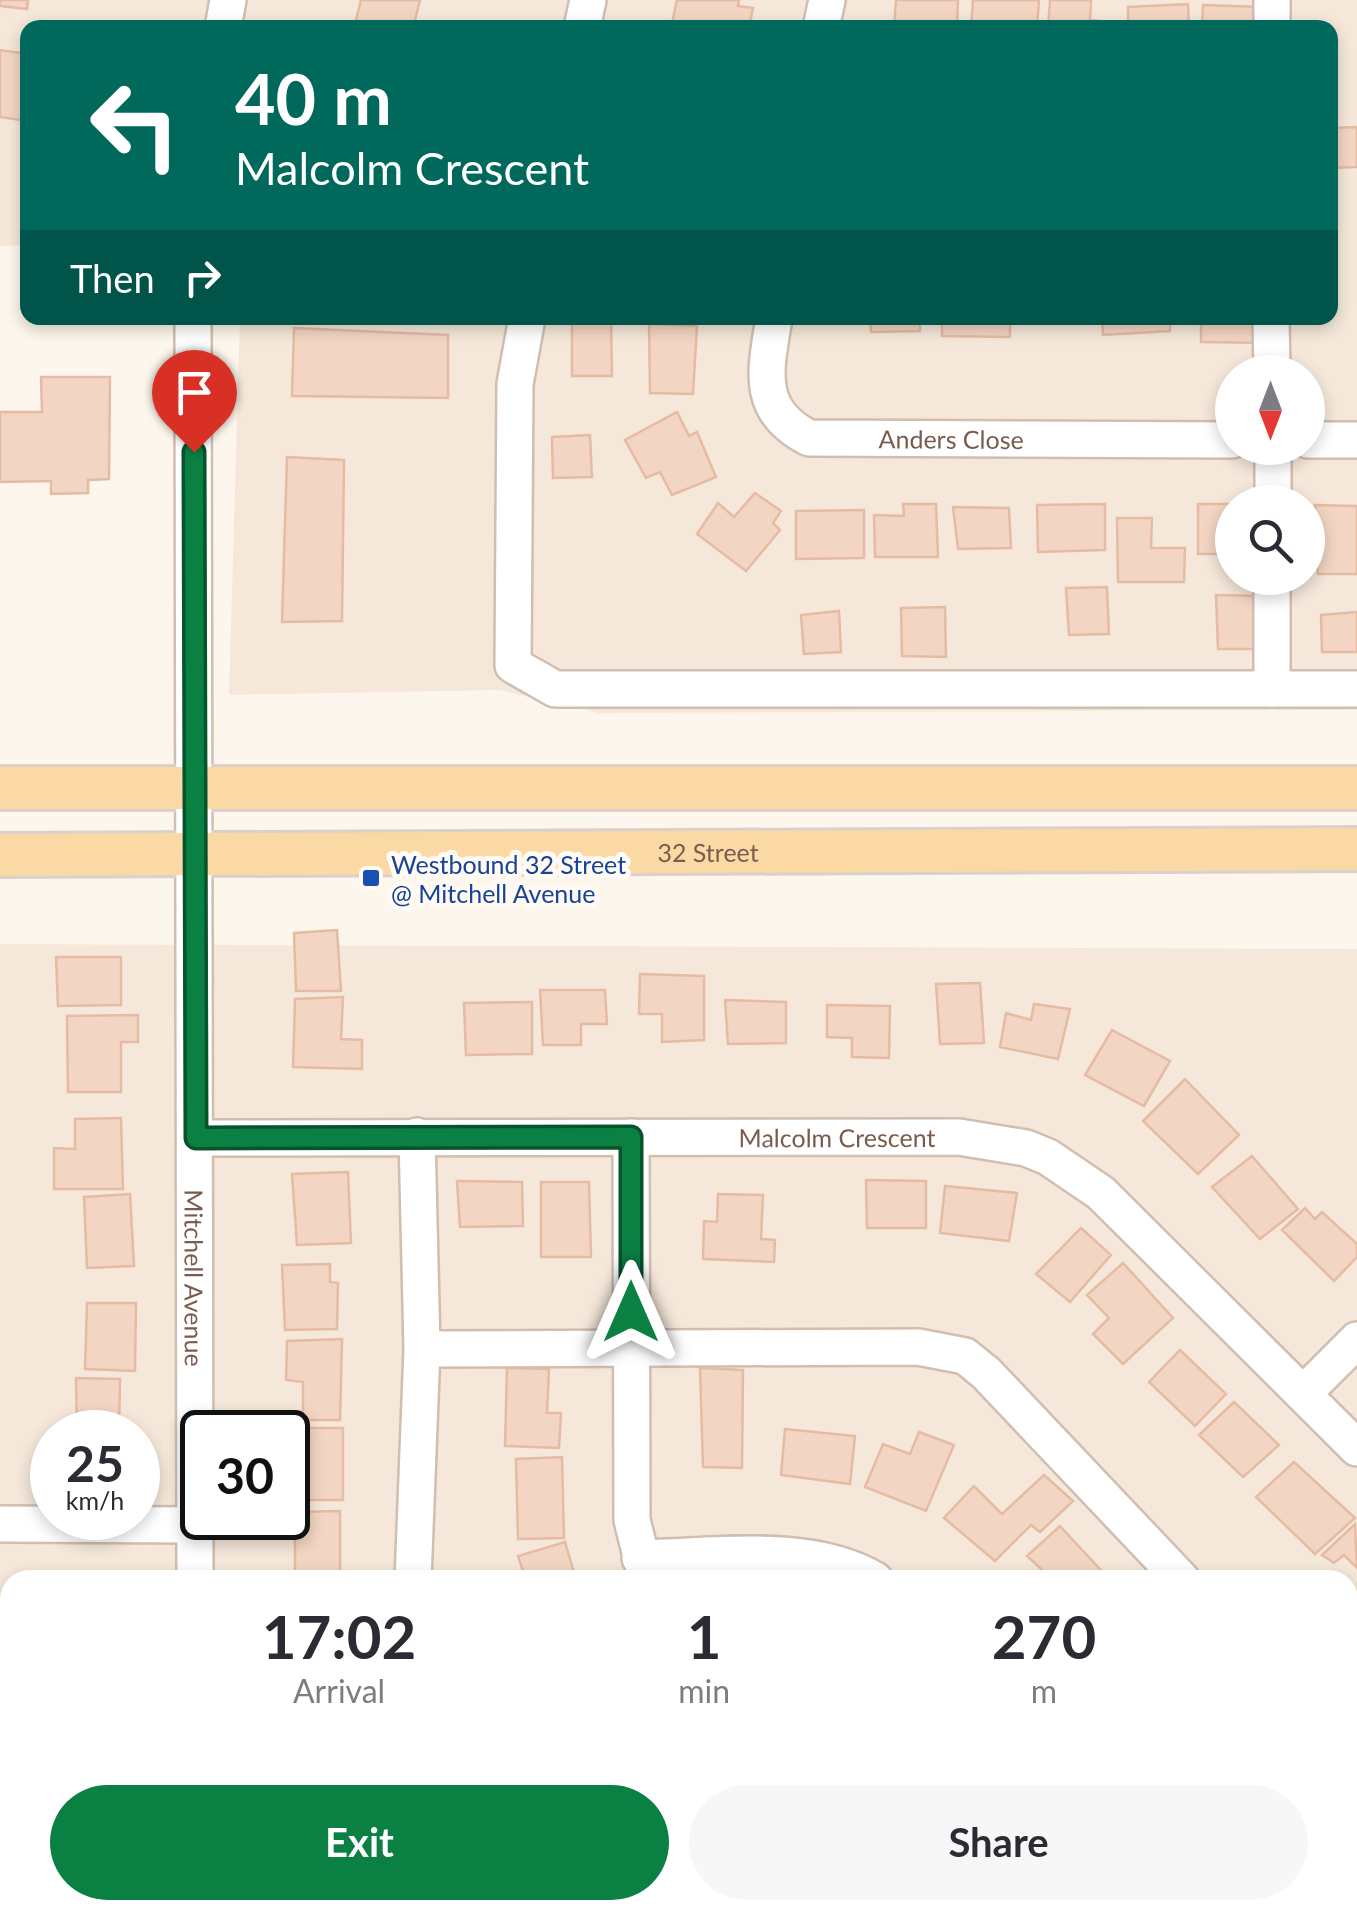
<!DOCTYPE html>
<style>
:root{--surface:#fff;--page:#f7f7f7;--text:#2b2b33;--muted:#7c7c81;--accent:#0b8043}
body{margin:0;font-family:Lato,sans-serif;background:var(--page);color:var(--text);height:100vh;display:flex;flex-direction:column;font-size:38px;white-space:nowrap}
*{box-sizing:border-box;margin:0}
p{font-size:32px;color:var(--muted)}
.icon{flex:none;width:55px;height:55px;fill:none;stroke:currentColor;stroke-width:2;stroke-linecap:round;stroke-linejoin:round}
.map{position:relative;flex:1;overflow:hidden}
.details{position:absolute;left:0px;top:1570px;width:1358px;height:350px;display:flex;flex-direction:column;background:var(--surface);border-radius:30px 30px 0 0;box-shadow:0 5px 15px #0003}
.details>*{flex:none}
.hud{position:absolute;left:20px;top:20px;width:1318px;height:305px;border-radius:20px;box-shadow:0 5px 15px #0003;background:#00695c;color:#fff;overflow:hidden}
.needle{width:65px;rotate:180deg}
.tools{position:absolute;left:1215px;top:355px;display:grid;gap:20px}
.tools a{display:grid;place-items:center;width:110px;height:110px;border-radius:50%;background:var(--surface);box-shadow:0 5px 15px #0003;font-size:50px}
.speed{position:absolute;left:30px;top:1410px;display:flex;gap:20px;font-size:50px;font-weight:700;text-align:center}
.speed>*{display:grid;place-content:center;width:130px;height:130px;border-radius:50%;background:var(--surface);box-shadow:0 5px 15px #0003;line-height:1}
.speed small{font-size:25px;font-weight:400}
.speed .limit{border:5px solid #111;border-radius:15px;background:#fff;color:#111}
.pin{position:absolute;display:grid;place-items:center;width:85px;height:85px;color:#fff;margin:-102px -42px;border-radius:50% 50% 50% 0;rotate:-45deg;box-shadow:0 0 10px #0007}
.pin .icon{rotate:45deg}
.me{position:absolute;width:110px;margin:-55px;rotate:0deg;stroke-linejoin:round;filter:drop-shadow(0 0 8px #0008)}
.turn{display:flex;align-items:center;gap:35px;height:210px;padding:0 50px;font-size:45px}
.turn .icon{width:130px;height:130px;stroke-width:2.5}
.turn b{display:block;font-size:70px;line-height:85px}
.then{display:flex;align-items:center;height:95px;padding:0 50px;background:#0003;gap:20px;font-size:38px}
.eta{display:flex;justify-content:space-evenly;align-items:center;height:170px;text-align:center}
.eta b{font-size:60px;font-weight:700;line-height:70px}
.button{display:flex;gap:20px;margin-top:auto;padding:20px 50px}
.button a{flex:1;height:115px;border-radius:60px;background:var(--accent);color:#fff;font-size:40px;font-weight:700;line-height:115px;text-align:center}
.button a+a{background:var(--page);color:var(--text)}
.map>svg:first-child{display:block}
.residential{fill:#f5e8da;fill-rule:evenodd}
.building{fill:#f3d5c3;stroke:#e6bba3;stroke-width:2.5}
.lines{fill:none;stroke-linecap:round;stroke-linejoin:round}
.minor-casing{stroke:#d1beb0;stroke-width:40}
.major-casing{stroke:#dad1cd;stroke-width:48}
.minor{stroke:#fff;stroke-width:35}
.major{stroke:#fbd9a5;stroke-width:42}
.route-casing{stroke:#07532c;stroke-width:25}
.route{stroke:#0b8043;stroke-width:18}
.transit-dot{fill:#1a4fb4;stroke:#fffaf3;stroke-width:4}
.labels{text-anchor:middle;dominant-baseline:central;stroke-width:10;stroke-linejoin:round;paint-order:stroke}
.street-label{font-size:25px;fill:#7a5c4d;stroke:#fffaf3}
.transit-label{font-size:25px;fill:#164399;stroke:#fffaf3;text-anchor:start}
</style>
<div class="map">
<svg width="1357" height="1920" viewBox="0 0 1357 1920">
<rect width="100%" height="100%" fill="#fdf6ec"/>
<path class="residential" d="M0,0H1357V710L599,713L499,690L229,695L240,318H1330V28H28L27,245L0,246ZM1232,372H1308V448H1232ZM1232,502H1308V578H1232Z
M0,944L1357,949V1920H0ZM52,1432H138V1518H52ZM202,1432H288V1518H202ZM10,1580H1348V1910H10Z"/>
<path class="building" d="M0,0H28L27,9L0,6Z
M361,0H420L413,28L355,24Z
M677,0H739L738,6L753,8L749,28H671Z
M896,0H958L957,28H894Z
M973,0H1039L1037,28H971Z
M1050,0H1091L1090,20L1111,22L1110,28H1048Z
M1188,4L1189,28H1128V7Z
M1203,5L1263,7V28H1202Z
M0,50L28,54V121L0,117Z
M1357,127V167L1332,168L1331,128Z
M572,318H611L612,376H572Z
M870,318H920V331L871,332Z
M942,318H1010V337L942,336Z
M1102,318H1170V331L1103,335Z
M1201,318H1269V343L1201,342Z
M649,324L697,326L693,394L650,393Z
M294,328L448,335V398L292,396Z
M41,377H110L109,479L88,480V493L51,494V481L0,482V412H42Z
M677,412L689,436L697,432L716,477L672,495L660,472L646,478L625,440Z
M590,435L592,477L553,478L552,437Z
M287,457L344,460L342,621L282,622Z
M755,493L781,511L773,523L780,530L746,571L697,534L718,503L734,517Z
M903,504H936L938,557H875L874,515L904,516Z
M1105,504V550L1038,552L1037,505Z
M1198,504H1232V554H1198Z
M1315,505L1357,506V574H1318Z
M953,507L1009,508L1011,548L958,549Z
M864,510V558L796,559V511Z
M1117,518H1152L1151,548H1185L1184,582H1118Z
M1107,587L1109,634L1069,635L1066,588Z
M1216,595L1260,596L1262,649H1218Z
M945,607L946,657L902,656L901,608Z
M839,611L841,652L804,654L801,615Z
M1357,612V652H1322L1321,615Z
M337,930L341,991H296L294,933Z
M56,957H121V1005L58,1006Z
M640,974L704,976V1040L662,1042V1014H639Z
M980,983L984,1043L940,1044L936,984Z
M540,990H605L607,1024H581V1045H543Z
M343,997L341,1039L362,1040V1069L293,1067L295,999Z
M725,1000L786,1002V1043L728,1044Z
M532,1002V1054L466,1055L464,1003Z
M1034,1004L1070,1009L1058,1059L1000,1047L1006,1013L1031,1020Z
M827,1005L890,1006L889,1058L852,1057V1038L827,1037Z
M138,1015V1042H121V1092H68L67,1016Z
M1112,1030L1170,1061L1144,1106L1085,1075Z
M1185,1079L1239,1135L1198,1174L1143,1121Z
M121,1118L123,1189H54V1148L75,1149V1119Z
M1252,1156L1298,1209L1260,1239L1212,1187Z
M348,1172L351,1243L297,1245L292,1174Z
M866,1180L926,1181V1228H867Z
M457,1181L522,1182L523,1226L460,1227Z
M541,1182H589L591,1257H541Z
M945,1186L1017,1193L1009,1241L940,1233Z
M130,1194L134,1266L87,1268L84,1197Z
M718,1194L763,1195L761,1239L775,1240L774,1262L703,1259L704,1221L717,1222Z
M1305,1208L1315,1219L1322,1212L1357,1244V1257L1334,1281L1282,1230Z
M1081,1228L1111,1255L1070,1302L1036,1274Z
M1123,1263L1173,1318L1123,1364L1093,1334L1109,1318L1087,1295Z
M330,1264V1282L338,1283L337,1329L285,1330L282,1265Z
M87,1303H136L135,1371L85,1369Z
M342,1339L340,1420H303V1382L286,1380L287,1341Z
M1180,1350L1226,1394L1195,1426L1149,1382Z
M507,1368L549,1369L547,1413H561L559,1448L505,1446Z
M700,1368L743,1370L742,1468L703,1467Z
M76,1378L120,1379L119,1432H77Z
M1234,1402L1279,1445L1243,1477L1199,1435Z
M297,1428H343V1500H299Z
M785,1429L855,1436L850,1484L781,1475Z
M919,1432L954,1445L926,1511L865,1487L883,1444L910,1454Z
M562,1457L564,1538L518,1539L516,1459Z
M1294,1462L1355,1518L1315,1554L1256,1497Z
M1044,1475L1073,1501L1040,1532L1031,1525L995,1561L944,1518L974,1486L1002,1514Z
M340,1511V1580H295V1512Z
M1355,1524L1357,1568L1344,1555L1334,1563L1322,1555Z
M1060,1526L1110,1580H1053L1027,1556Z
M565,1542L576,1580H526L518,1556Z
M112,1577V1580H62V1578Z
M0,1888L10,1896V1910H14L7,1920H0Z
M517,1910H600L594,1920H526L515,1914Z"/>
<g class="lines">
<defs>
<g id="minor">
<path d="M223,28L228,0"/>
<path d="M582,28L588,0"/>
<path d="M821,28L827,0"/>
<path d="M1272,28V0"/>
<path id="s1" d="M193,318L195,1580"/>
<path d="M527,318L515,384L513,665L555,689H1357"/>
<path id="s2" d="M774,318C766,369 754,410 809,438L1232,440"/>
<path d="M1271,318L1272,372"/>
<path d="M1308,440H1357"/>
<path d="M1273,502V448"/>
<path d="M1272,689V578"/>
<path d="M631,1137L632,1520L647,1580"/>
<path id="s3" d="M197,1138L959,1137L1026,1148L1048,1157L1101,1193L1357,1448"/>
<path d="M422,1349L918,1347L965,1356L986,1373L1182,1580"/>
<path d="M1303,1394L1357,1340"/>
<path d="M0,1524L196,1525"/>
<path d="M640,1558C714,1557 809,1541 875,1580"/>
<path d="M413,1580L422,1349L417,1136"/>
<path d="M292,1910L309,1920"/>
<path d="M707,1910L724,1920"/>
<path d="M1135,1910V1920"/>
<path d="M1347,1910V1920"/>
<path d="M93,1920L100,1910"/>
</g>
<g id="major">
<path d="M0,788H1357"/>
<path id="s4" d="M0,855L1357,849"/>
</g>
</defs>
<use href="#minor" class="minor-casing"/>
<use href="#major" class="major-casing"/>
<use href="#minor" class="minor"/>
<use href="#major" class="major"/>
</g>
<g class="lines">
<defs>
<path id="route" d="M194,452L196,1138L631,1137V1312"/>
</defs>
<use href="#route" class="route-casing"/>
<use href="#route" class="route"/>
</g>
<rect class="transit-dot" x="361" y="868" width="20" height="20" rx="5"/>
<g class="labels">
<g class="street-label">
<text stroke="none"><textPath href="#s2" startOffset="280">Anders Close</textPath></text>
<text stroke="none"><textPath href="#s4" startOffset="708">32 Street</textPath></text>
<text stroke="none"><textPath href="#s3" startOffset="640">Malcolm Crescent</textPath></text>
<text stroke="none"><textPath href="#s1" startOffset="960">Mitchell Avenue</textPath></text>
</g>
<g class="transit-label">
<text x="391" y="864">Westbound 32 Street<tspan x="391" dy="29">@ Mitchell Avenue</tspan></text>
</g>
</g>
</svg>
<div class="tools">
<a><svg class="needle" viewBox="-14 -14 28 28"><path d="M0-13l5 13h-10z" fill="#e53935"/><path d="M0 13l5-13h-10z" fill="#7c7c81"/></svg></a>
<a><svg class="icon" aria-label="search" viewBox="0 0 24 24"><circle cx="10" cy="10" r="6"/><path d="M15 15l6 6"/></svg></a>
</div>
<div class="speed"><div>25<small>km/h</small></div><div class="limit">30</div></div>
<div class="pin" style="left:194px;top:452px;background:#d93025"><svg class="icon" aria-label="arrive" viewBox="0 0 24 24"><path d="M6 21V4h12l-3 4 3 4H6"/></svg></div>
<svg class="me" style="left:631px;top:1312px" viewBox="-20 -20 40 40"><path d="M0-17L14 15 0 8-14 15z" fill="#0b8043" stroke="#fff" stroke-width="4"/></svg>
<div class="hud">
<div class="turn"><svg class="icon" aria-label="left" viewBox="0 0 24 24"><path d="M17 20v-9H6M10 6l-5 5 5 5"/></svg><div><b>40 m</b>Malcolm Crescent</div></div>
<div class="then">Then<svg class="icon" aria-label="right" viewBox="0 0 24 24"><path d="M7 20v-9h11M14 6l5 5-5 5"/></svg></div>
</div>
<section class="details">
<div class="eta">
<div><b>17:02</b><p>Arrival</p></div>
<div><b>1</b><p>min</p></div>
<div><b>270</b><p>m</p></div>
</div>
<div class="button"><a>Exit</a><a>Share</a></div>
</section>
</div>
